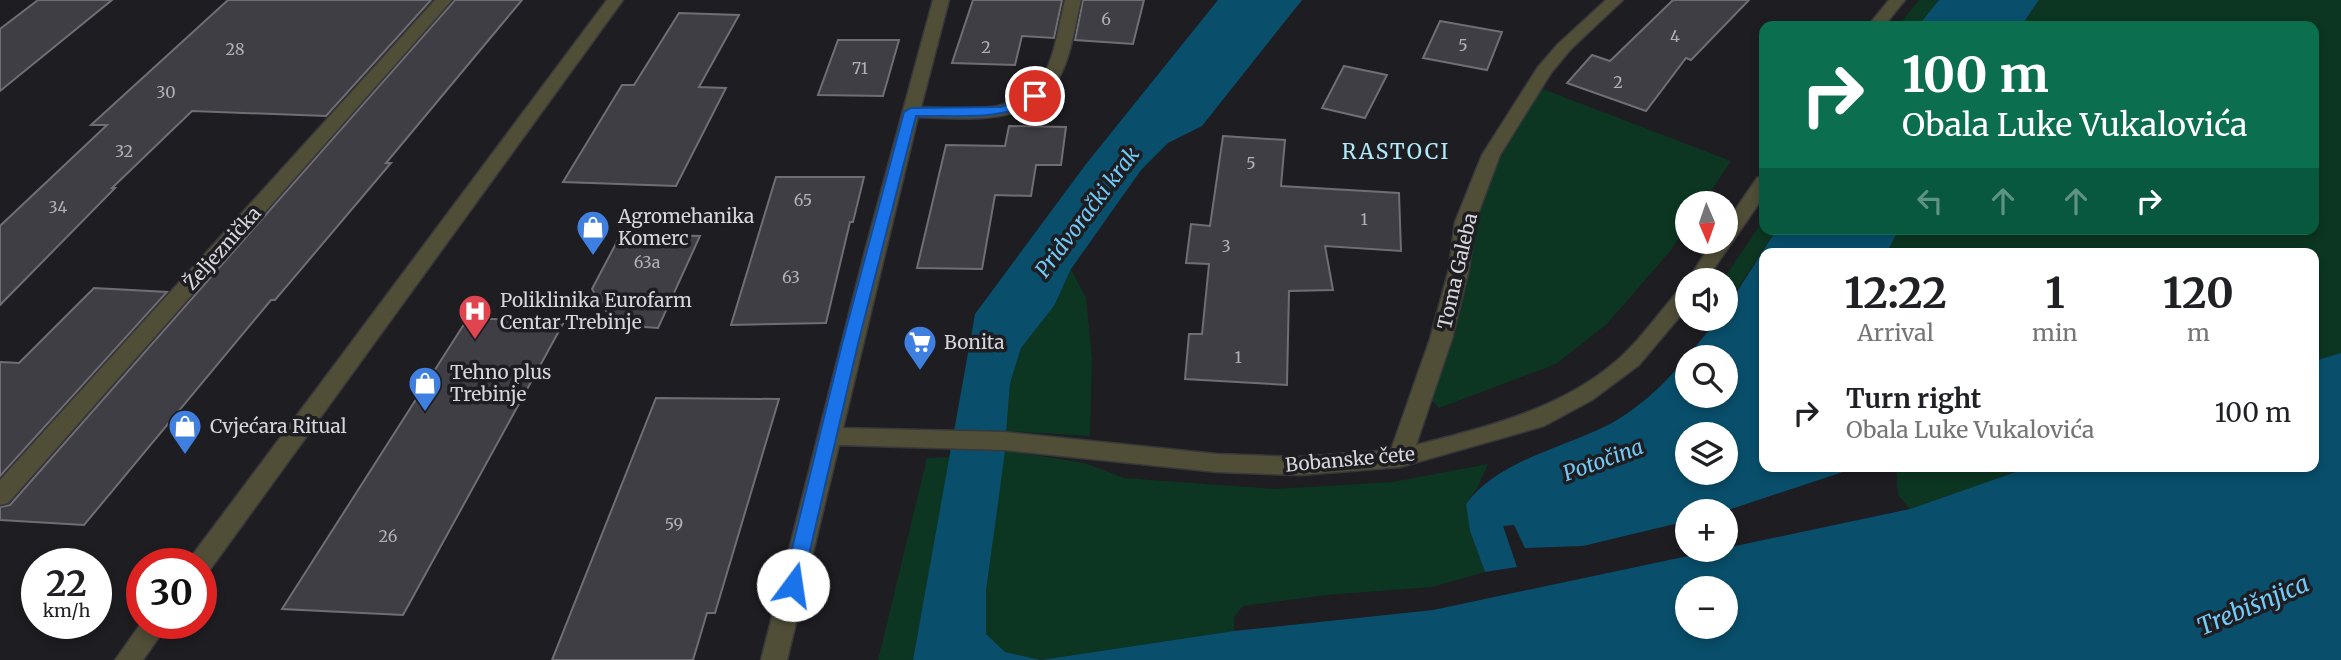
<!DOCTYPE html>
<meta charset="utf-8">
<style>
:root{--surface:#fff;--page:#f6f6f6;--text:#202124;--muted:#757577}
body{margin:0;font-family:Merriweather,serif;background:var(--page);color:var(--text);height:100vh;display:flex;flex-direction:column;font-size:26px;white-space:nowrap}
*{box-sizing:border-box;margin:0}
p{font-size:23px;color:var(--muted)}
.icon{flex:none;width:38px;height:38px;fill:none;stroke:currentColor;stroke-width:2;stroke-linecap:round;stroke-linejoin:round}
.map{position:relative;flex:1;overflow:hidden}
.panel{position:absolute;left:1759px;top:248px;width:560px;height:224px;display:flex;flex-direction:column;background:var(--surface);border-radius:14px;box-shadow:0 4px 10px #0003}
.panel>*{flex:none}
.top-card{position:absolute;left:1759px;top:21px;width:560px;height:214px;border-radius:14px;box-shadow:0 4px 10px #0003;background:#0b6e4f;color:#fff;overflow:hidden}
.needle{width:46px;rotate:178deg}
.buttons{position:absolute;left:1675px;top:191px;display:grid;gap:14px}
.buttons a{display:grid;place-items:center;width:63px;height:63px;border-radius:50%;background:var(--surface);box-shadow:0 4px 10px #0003;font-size:35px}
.speed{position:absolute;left:21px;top:548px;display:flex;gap:14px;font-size:35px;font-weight:700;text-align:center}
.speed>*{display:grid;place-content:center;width:91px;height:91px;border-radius:50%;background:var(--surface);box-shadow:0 4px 10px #0003;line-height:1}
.speed small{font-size:18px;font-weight:400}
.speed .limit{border:10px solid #d22;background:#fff;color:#111}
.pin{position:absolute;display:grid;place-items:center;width:60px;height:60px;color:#fff;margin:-30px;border:4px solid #fff;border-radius:50%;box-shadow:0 2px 7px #0007}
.me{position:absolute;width:77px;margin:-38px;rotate:14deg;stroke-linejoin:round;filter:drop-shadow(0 0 5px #0008)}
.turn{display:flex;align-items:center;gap:24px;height:147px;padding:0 28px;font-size:32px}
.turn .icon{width:91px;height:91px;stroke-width:2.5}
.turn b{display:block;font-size:49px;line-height:60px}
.lanes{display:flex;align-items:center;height:66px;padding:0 28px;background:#0003;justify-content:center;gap:35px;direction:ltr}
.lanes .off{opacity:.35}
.eta{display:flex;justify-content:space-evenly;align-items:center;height:119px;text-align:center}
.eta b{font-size:42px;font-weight:700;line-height:49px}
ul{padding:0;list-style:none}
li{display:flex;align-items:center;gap:21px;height:91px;padding:0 28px}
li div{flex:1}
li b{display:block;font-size:26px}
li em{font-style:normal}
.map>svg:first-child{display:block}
.green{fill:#0c3621}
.water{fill:#094f6b;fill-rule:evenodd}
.building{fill:#403e45;stroke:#706e75;stroke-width:2}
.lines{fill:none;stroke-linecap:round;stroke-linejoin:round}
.minor-casing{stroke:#37373c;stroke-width:3}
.minor{fill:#504e37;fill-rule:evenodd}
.route{fill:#1a73e8;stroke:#114b97;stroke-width:2}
.labels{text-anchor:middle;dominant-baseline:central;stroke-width:7;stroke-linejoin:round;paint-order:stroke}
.number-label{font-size:16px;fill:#b1b1b6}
.poi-label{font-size:19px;fill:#d7d7db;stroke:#1d1d22;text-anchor:start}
.street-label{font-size:19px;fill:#d7d7db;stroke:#1d1d22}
.neighbourhood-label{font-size:21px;letter-spacing:2px;fill:#b2e9f8;stroke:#1d1d22}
.water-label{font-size:21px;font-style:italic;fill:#71cbf9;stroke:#1d1d22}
.near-water-label{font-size:24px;font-style:italic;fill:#71cbf9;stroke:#1d1d22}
</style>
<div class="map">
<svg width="2341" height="660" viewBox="0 0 2341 660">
<rect width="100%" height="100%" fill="#1d1d22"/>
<path class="green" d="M1919,0H1939L1918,26H1898Z
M2039,0H2341V353L2314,361V254H1886L1899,229H2314V26H2021Z
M1535,86L1731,161L1703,203H1687V227L1671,250L1607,324L1556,364L1439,408L1423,391L1465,222Z
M1764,219V229H1777L1726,306V280H1723Z
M1071,269L1086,298L1092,359L1090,436L1006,431L1010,383L1021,348L1054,306Z
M1004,450L1085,463L1124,478L1276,489L1392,482L1488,464L1477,488L1466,504L1470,531L1485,572L1432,587L1326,595L1243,606L1234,617V631L1041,660L1005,652L986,634V591Z
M950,457L913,660H878L927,458Z
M1896,467H2030L1910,509L1898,495Z"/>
<path class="water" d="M1218,0H1302L1202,126L1168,143L1141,170L1071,269L1054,306L1021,348L1010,383L1004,459L986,591V634L1005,652L1041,660L1234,631L1433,610L1910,509L2030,467H2314V361L2341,353V660H913L975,314L1086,164ZM1687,588H1726V626H1687Z
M1939,0H2039L2021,26H1918Z
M1777,229H1899L1886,254H1764V467L1855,468L1725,511H1687V521L1583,546L1525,548L1514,525L1503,526L1517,567L1485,572L1470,531L1466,504C1497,461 1560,449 1606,426C1635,412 1667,382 1687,357V396H1726V357H1687L1718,319L1726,318V309ZM1687,434H1726V472H1687Z"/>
<path class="building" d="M38,0H112L0,91V29Z
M228,0H431L326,116L192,111L112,188H115L0,305V226L107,125H91Z
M455,0H522L386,163H391L275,300H271L84,525L0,520V507L10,505Z
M973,0H1062L1054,38L1022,36L1015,65L952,63Z
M1083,0H1144L1133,44L1075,40Z
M1673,0H1749L1691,60L1686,58L1646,111L1567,83L1592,55L1610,61Z
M679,13L739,15L699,87L726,88L676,186L563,182L622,85H634Z
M1440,21L1502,32L1487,70L1423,58Z
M838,40H899L883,96L818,95Z
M1344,66L1387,75L1365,118L1322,108Z
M1009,126L1066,127L1061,165H1036L1031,196L995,195L982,269L917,268L946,145L1005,146Z
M1223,136L1285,140L1281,186L1399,193L1401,251L1325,246L1333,290L1289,291L1287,385L1185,379L1189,334H1202L1209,264L1186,263L1191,224L1210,226Z
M776,177H864L853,222H850L826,323L731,325Z
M621,234L700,236L658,328L615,325L592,289Z
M94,288L167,292L0,476V362L19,363Z
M468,318L564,322L403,615L282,609Z
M656,398L779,399L715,613H707L693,660H552Z"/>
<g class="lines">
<defs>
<path id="minor" d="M435,0H452L8,503L0,505V480Z
M607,0H623L209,571L201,574V564H188L191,557Z
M933,0H949L921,107C962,108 1023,118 1045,73C1056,51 1059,24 1065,0H1081C1075,24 1072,52 1061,74C1035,127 967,119 918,117L843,428L1004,432L1217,454L1300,457L1391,450L1430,339L1449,269L1455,222L1482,155L1538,67L1558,44L1606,0H1623L1570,50L1551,73L1500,155L1475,222L1469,269L1452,339L1416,445C1489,426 1567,408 1624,354C1644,335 1661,310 1680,289L1687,287V308L1639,365L1592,400L1544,426L1400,467L1300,475L1217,472L1004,450L839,445L787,660H761L866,247Z
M1889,0H1905L1884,26H1868Z
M1764,176V196L1706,280L1687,282L1712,242H1726V223L1757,178Z
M142,622L169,623L143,660H115Z"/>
</defs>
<use href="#minor" class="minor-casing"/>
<use href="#minor" class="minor"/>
</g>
<path class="route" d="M1035,92L1039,93V99C1002,122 959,115 916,116L858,344L802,585L799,591L793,593L786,591L783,585L842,344L904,112L911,108L1001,107Z"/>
<defs>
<symbol id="shop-pin" viewBox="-11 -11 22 30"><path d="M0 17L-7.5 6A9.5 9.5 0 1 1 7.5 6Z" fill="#3f7fe0" stroke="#1d1d22"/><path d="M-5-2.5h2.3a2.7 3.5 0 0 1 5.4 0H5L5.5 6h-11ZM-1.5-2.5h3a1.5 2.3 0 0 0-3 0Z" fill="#fff"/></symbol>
<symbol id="hospital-pin" viewBox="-11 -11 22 30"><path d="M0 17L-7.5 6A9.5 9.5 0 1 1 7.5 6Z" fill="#e0444e" stroke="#1d1d22"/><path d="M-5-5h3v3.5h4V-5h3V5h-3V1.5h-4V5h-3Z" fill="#fff"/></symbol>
<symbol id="supermarket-pin" viewBox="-11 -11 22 30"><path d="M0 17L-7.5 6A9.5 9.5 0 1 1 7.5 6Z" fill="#3f7fe0" stroke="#1d1d22"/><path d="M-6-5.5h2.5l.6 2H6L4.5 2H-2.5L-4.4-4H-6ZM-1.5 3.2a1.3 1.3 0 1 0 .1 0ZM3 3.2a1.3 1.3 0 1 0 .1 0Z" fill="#fff"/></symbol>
</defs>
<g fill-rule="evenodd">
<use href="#shop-pin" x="574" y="208" width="38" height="52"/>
<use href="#hospital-pin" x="456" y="292" width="38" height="52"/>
<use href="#supermarket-pin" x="901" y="323" width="38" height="52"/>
<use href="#shop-pin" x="406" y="364" width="38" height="52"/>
<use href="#shop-pin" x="166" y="407" width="38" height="52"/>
</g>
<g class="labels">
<g class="number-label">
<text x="1106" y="19">6</text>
<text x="1675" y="36">4</text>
<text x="1463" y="45">5</text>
<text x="986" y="47">2</text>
<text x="235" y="49">28</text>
<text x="860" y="68">71</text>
<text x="1618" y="82">2</text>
<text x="166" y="92">30</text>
<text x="124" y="151">32</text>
<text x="1251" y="163">5</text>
<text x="803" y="200">65</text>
<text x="58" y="207">34</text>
<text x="1364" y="219">1</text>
<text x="1226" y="246">3</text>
<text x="647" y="262">63a</text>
<text x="791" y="277">63</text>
<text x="1238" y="357">1</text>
<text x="674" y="524">59</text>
<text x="388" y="536">26</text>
</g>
<g class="poi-label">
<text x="618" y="216">Agromehanika<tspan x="618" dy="22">Komerc</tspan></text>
<text x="500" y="300">Poliklinika Eurofarm<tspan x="500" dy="22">Centar Trebinje</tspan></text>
<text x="944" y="342">Bonita</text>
<text x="450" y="372">Tehno plus<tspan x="450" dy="22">Trebinje</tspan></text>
<text x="210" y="426">Cvjećara Ritual</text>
</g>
<g class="street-label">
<text transform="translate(222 248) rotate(-48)">Željeznička</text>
<text transform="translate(1457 271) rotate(-77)">Toma Galeba</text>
<text transform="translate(1350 459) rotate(-5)">Bobanske čete</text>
</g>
<g class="neighbourhood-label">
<text x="1396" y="151">RASTOCI</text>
</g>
<g class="water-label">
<text transform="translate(1087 212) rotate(-53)">Pridvorački krak</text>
<text transform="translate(1603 460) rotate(-20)">Potočina</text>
</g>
<g class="near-water-label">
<text transform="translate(2253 605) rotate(-23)">Trebišnjica</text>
</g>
</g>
</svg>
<div class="buttons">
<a><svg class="needle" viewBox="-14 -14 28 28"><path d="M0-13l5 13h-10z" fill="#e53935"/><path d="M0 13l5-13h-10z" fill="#757577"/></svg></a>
<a><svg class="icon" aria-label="sound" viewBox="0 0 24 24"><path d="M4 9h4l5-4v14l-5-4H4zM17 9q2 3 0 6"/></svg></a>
<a><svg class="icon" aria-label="search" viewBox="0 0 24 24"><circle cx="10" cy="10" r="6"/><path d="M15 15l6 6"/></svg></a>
<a><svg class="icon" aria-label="layers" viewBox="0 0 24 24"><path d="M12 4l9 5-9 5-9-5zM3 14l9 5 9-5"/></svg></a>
<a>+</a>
<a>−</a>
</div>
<div class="speed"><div>22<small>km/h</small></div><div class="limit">30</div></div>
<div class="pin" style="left:1035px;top:96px;background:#d93025"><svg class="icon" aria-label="arrive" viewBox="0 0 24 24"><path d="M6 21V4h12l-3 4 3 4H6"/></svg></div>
<svg class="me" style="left:793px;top:585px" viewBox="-20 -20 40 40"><circle r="19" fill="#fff"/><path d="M0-13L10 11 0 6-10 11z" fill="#1a73e8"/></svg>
<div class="top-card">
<div class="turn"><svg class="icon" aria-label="right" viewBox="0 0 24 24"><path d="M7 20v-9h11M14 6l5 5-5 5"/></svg><div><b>100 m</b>Obala Luke Vukalovića</div></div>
<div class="lanes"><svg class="icon off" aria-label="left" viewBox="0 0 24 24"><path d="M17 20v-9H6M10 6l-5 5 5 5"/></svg><svg class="icon off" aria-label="ahead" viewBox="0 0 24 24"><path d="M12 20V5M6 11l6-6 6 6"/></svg><svg class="icon off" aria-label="ahead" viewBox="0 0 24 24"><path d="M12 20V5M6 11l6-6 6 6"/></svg><svg class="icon" aria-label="right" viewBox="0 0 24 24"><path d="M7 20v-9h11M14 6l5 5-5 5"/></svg></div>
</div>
<section class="panel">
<div class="eta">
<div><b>12:22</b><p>Arrival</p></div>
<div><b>1</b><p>min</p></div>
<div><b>120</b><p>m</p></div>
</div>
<ul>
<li><svg class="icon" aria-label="right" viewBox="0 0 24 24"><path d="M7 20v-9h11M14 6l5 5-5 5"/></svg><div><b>Turn right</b><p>Obala Luke Vukalovića</p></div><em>100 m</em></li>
</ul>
</section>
</div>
